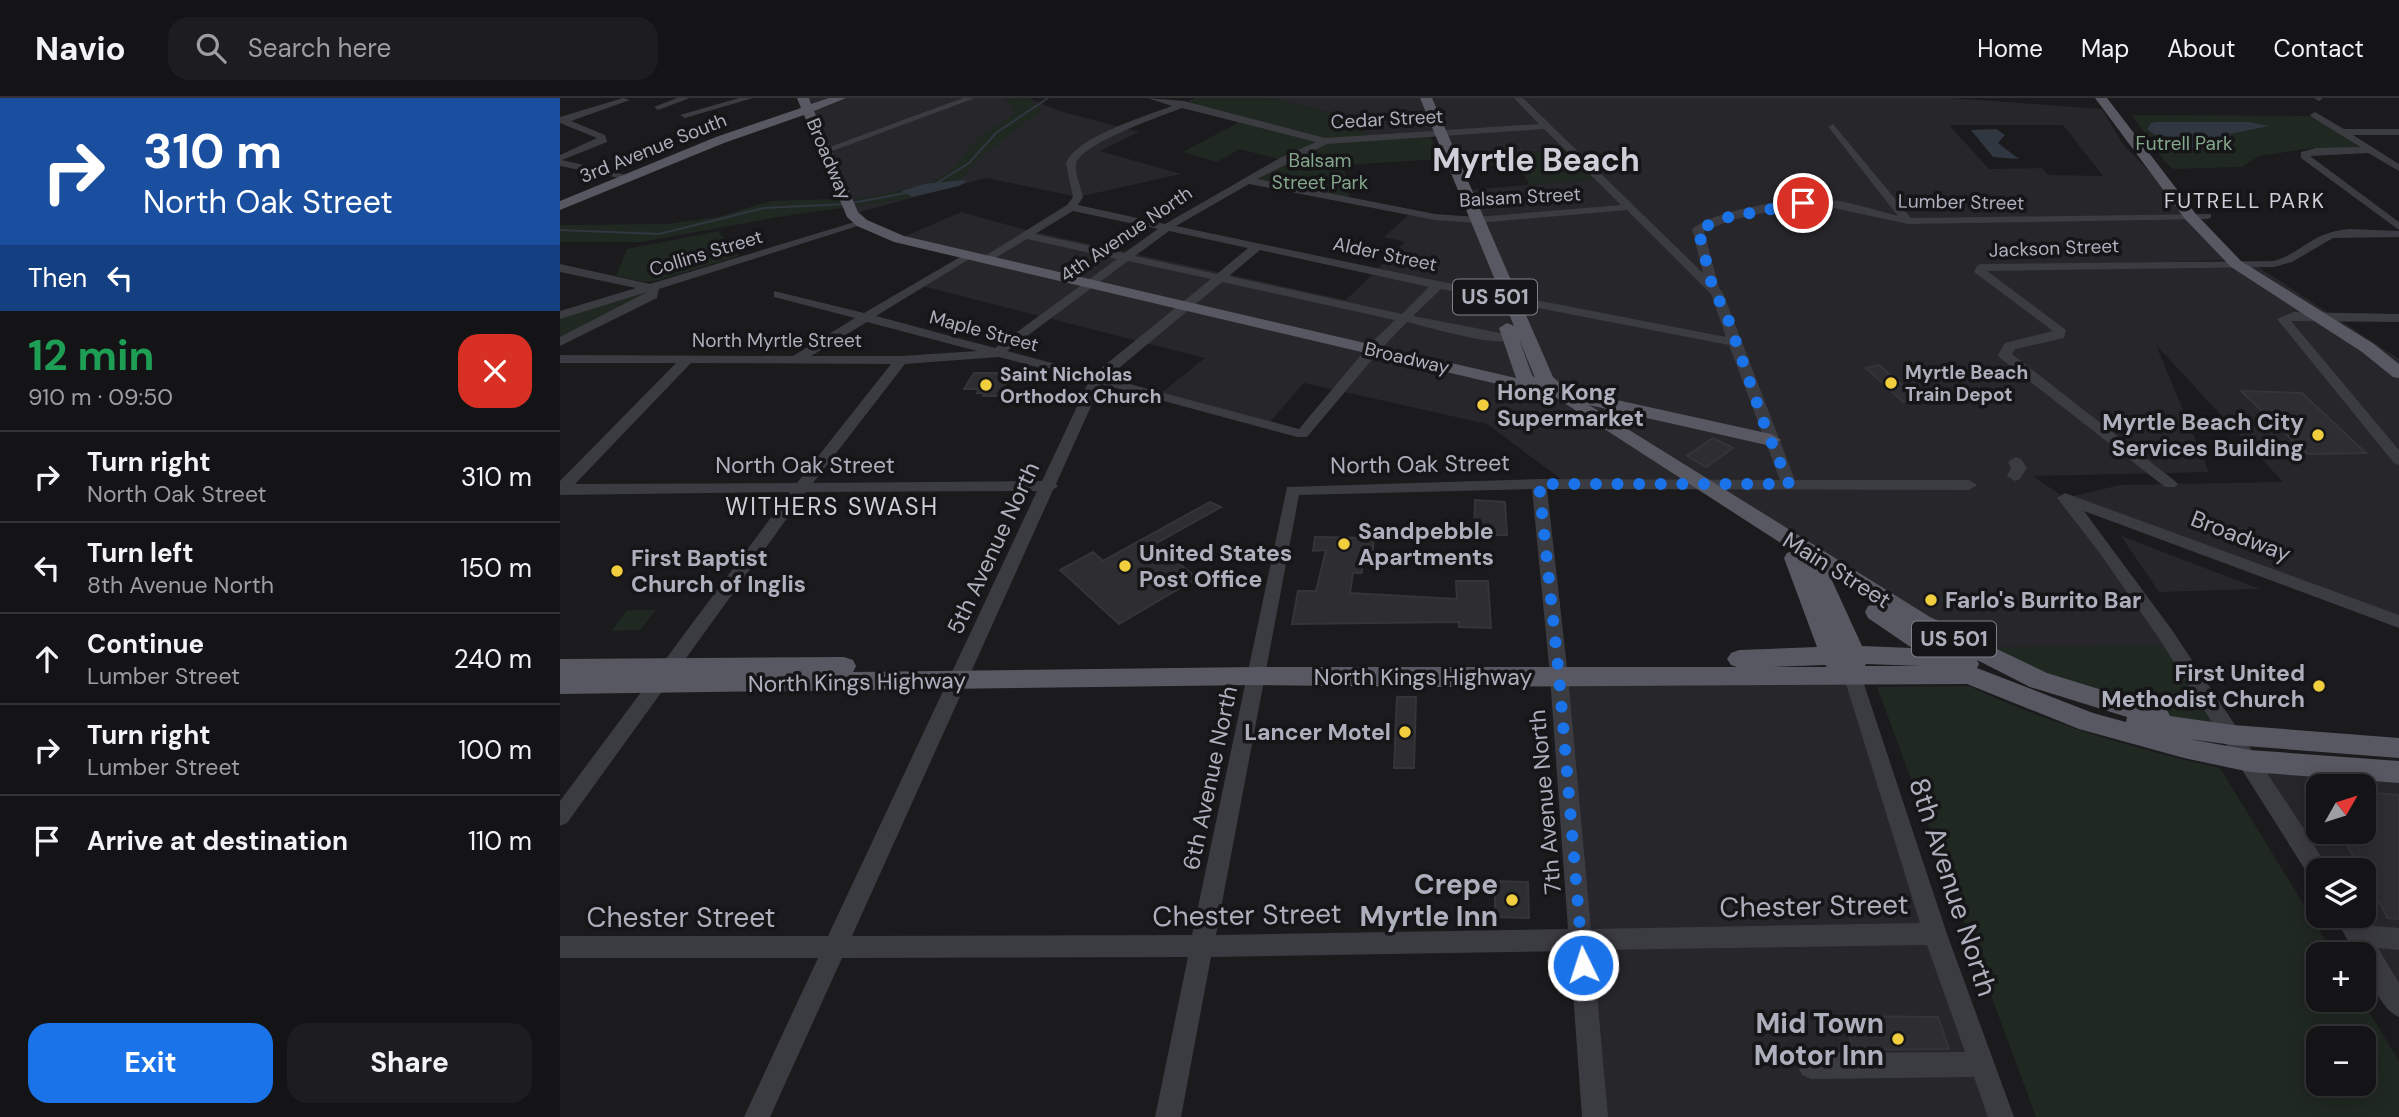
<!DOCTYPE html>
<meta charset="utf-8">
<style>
:root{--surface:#141416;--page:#1d1d1f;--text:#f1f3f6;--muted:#9d9ea1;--line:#333335;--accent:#1a73e8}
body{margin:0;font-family:"DM Sans",sans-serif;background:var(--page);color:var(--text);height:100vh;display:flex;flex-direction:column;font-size:26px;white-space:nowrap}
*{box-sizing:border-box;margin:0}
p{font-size:23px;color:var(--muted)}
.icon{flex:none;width:38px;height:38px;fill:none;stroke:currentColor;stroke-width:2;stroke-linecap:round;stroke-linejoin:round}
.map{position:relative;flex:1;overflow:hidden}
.side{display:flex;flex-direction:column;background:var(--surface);width:560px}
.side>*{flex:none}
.guide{background:#1a4fa0;color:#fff;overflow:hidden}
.needle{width:46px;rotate:51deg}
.fabs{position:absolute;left:1746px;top:676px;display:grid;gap:14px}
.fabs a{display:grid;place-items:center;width:70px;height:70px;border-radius:14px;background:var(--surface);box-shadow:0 4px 18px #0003,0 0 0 2px var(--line);font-size:35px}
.pin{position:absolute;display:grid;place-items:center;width:60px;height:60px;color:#fff;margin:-30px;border:4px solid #fff;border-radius:50%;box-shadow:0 2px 7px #0007}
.me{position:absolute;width:77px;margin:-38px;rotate:356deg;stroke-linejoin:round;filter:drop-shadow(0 0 5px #0008)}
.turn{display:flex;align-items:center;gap:24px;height:147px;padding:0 28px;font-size:32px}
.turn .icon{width:91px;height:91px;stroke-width:2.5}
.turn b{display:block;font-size:49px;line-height:60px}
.then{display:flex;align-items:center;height:66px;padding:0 28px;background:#0003;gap:14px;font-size:26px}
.round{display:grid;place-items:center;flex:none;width:74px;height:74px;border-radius:21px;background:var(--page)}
.head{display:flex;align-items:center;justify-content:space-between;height:119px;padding:0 28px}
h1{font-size:42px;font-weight:700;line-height:52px;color:#1e9e55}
.cta{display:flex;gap:14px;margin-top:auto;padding:14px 28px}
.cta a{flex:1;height:80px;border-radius:21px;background:var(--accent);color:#fff;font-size:28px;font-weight:700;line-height:80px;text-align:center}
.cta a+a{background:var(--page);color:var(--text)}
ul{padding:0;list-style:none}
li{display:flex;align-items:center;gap:21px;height:91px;padding:0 28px;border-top:2px solid var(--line)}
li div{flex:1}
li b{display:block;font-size:26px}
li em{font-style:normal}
header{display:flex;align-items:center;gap:42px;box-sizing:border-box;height:98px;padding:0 35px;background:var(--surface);border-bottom:2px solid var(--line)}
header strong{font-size:33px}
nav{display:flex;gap:38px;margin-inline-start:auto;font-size:24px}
.search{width:490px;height:63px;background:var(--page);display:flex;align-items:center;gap:18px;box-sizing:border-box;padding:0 24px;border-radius:21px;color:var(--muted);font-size:26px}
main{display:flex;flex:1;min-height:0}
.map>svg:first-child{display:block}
.built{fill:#27262a;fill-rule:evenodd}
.green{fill:#202822;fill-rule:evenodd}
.water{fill:#303741}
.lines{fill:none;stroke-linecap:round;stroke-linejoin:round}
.stream{stroke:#303741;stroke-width:2}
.building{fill:#2e2d31;stroke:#353439;stroke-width:2}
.minor{fill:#3b3b42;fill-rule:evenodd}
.major{fill:#575861;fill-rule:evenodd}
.route{stroke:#1a73e8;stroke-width:12;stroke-dasharray:0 21.6}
.poi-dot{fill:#f1ce3e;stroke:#161518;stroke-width:2.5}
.labels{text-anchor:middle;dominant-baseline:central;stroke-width:7;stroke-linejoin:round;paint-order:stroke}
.far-street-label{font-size:19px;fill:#adafbc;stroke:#161518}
.far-park-label{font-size:19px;fill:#84a68b;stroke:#161518}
.far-poi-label{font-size:19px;font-weight:bold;fill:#adafbc;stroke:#161518;text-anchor:start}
.far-neighbourhood-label{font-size:21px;letter-spacing:2px;fill:#cecfd8;stroke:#161518}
.shield{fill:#161518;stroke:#80818b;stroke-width:2}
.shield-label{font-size:21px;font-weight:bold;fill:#adafbc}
.poi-label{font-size:23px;font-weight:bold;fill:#adafbc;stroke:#161518;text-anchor:start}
.street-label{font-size:23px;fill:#adafbc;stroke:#161518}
.neighbourhood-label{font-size:24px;letter-spacing:2px;fill:#cecfd8;stroke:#161518}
.near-poi-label{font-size:28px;font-weight:bold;fill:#adafbc;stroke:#161518;text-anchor:end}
.near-street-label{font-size:28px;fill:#adafbc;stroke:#161518}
.far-town-label{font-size:32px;font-weight:bold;fill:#cecfd8;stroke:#161518}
</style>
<header>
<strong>Navio</strong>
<div class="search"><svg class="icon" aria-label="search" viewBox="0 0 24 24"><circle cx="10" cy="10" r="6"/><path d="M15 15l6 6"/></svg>Search here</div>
<nav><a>Home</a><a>Map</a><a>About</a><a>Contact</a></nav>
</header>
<main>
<section class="side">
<div class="guide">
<div class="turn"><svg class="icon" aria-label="right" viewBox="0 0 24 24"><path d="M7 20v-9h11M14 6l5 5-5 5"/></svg><div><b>310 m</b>North Oak Street</div></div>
<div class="then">Then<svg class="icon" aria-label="left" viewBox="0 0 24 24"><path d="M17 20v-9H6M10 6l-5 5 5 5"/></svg></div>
</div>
<div class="head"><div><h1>12 min</h1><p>910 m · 09:50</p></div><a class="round" style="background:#d93025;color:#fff"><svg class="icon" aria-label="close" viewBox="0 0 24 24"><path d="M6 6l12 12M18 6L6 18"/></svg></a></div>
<ul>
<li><svg class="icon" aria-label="right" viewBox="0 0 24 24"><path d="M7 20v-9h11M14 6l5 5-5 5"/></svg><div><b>Turn right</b><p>North Oak Street</p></div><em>310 m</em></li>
<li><svg class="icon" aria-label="left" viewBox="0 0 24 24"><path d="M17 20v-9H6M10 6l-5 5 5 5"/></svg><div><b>Turn left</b><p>8th Avenue North</p></div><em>150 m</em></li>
<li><svg class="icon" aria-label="ahead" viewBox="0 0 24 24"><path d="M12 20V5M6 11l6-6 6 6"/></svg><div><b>Continue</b><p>Lumber Street</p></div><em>240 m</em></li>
<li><svg class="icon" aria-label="right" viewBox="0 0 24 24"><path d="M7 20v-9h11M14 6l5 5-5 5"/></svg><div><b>Turn right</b><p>Lumber Street</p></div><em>100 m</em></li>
<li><svg class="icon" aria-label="arrive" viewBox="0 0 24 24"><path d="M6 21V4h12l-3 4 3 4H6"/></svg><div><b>Arrive at destination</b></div><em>110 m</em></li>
</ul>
<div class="cta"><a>Exit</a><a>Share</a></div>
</section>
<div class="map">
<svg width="1839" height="1019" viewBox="0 0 1839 1019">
<rect width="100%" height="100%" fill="#1b1a1d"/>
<path class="built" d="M240,0H445L450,7L473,2L496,12L579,34L540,53L621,76L518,99L426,80L292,116Z
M711,0H1392L1542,11L1563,46L1596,80L1619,113L1664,162L1534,167L1694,166L1839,261V524L1507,401L1613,548L1410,550L1142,386L1001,381L927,326L744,285L709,325L597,298L645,260L358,187L406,159L339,141L401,114L470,133L786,202L845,144L824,139L852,114L916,122L905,92L1040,81L1010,50L892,61L880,35L811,40L789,19ZM1389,27H1503L1543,78L1488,77L1482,70L1429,71ZM1596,247L1723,384H1722L1560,387L1505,400L1473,378L1649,374Z
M1561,438L1700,491L1599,494Z
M1292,576L1441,1019H1035L999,578Z
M1690,663L1839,674V904L1786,817H1804V772H1759ZM1759,688H1804V733H1759Z"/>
<path class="green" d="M445,0H471L481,13L435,48L394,87L346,101L219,119L81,144H0V127L106,126L158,119L211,103L305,100L371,85L394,70L415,42L455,15Z
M635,0H711L789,19L811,40L869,36L881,61L784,67L790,103L689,83L722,62L680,51L657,64L623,54L683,22L621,7Z
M1572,17L1753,18L1800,50H1753L1699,58L1682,69L1613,71L1604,63Z
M1010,50L1041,81L970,87L959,70L936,67L914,68L908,59Z
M158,133L179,158L99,182L85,184L56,178L67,151Z
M84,195L88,197L0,241V220Z
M67,512H96L80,532L51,533Z
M1613,548L1673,637L1575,614L1445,567L1434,549Z
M1409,588C1491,627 1572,650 1660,670L1774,856H1759V901H1801L1839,963V1019H1476L1317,589ZM1759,940H1804V985H1759Z"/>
<path class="water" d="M1597,24H1690L1709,28L1670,36L1671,49C1647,56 1605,47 1587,31L1591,25Z
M1436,31L1445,37L1438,45L1459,61L1433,59L1411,32Z
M403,82L406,83L404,85L399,88L352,99L341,93L364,86Z"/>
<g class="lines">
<path class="stream" d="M377,85L409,65L436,35L488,0
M292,105L346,95
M0,132L99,136L204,110L285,106"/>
</g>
<path class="building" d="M1319,267L1358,300L1343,304L1306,270Z
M414,275H452L439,298H423L425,295H417L419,291H404Z
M1681,293L1742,295L1806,355L1747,356Z
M1153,340L1173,350L1146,369L1127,358Z
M915,402L945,404L947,437H914Z
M650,404L661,409L595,446L637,480L559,526L500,472L533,454L543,463Z
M755,439L814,440L813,452H802V475H793L790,495L897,501L896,483H928L931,530L899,529V524L732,526L738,493H756L766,452L753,453Z
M837,599H856L854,670H834Z
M1804,694L1839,697V821L1828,820L1804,778V772H1801L1779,733H1804Z
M935,783L968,784L969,820L935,819Z
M1284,918L1378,919L1389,951L1293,952Z"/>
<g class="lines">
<path class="minor" d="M63,0L70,2L11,23L45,37L47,44L2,62L70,78V82L0,68V57L37,40L0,25V19Z
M117,0H130L98,12L94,9Z
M179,0H193L125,20L120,17Z
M403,0H415L267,55L259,53Z
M587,0L624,3L765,40L979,26L954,0H963L1143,175L1132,131C1156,112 1227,101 1258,101C1284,101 1313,112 1338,118L1270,31L1268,29L1273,26L1351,120L1651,116V120L1647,121L1348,126L1260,107L1216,112L1172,122L1144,133L1159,190L1163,195L1235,382H1409L1417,387L1409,392L987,391L1008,578L1031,831L1360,825L1283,576L1285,571H1299L1387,836L1454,1019H1428L1414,979L1251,981L1242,977L1238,968L1242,959L1251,955L1405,954L1367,847L1033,852L1048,1019H1022L1010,853L651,859L621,1019H595L628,859L282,860L210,1019H184L258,860H0V838H268L477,393L246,394L7,725L0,728V703L230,394L0,397V383L116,265H0V257L233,258L295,220L214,199V193L304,215L407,155L413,158L411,160L316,218L435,250L557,161L467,141L427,165L417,163L507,107L513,99L506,66C515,39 586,18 612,8ZM622,10L756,44L720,60L605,126L518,107L523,99C521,89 515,77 516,67C518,46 602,18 622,10ZM984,31L1061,107L917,119L875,116L697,81L767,46ZM689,86L875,122L917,125L1067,112L1151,196L1166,239L878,183L616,128ZM513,113L598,131L564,155L475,136ZM609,133L688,150L657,176L575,158ZM700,152L869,189L842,216L669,178ZM568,163L651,181L534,276L447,253ZM662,184L835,222L811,245L739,331L547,280ZM881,191L1169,247L1220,382L979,381L727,389L632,837L292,838L493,392L498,388L496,386L541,286L737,339H747L821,251L847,224C868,229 943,252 957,240C952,236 868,221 853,218ZM307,224L417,253L341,258H251ZM439,259L529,283L482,383L253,385L345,266ZM131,265L331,266L237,385L15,386ZM972,391L990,578L1008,831L656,837L739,397Z
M1754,0H1763L1759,3Z
M1755,14L1784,31H1839V37H1793L1839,66V73L1808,55L1750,58L1839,124V132L1741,60V54L1756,50L1800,49L1752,19L1750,17Z
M298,123L307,125L99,191L97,200L0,248V239L87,194L0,221V213L76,190L0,174V166L90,186Z
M1790,131L1839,133V139L1773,140L1732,164L1714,169L1427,173L1506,232L1504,240L1455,251L1452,256L1615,383L1618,386L1615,389H1605L1440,260L1438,257L1445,245L1493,233L1414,174L1417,168L1421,166L1714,163C1744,154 1751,134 1790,131Z
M1734,214L1839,216V224L1731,223L1839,352V367L1834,365L1717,221Z
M1456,359L1461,361L1467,370L1460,381L1455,383L1447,378L1451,370L1448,364Z
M1505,395L1839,517V530L1524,413L1612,532L1748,737L1769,772H1759V784L1751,781L1600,542L1539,454L1497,400Z
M1774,817H1798L1804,827L1839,830V852L1818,850L1839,885V919C1821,912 1804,874 1804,856H1795Z"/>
<path class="major" d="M237,0H249L251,6L269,0H286L254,13L298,114L307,122L344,138L956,280L939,230L947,225L954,228L860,0H872L993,279L1007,291L1211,336L1221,342L1211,348L1029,307L1370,519L1487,575L1607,612L1610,618L1673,627L1839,640V660L1673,647L1629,641L1690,652L1839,663V685L1690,674L1624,660L1519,631L1407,586L874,589L696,587L0,596V561L284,559L293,562L296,568L293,574L696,569H1177L1171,567L1167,561L1171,555L1179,552L1257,549L1224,460L1227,455L1233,453L995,299L984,297L977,298L967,293L334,144L297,128L287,119L244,17L164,45L0,112V103L156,39L241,10ZM959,241L975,280L972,277ZM1269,476L1315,506L1308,508L1305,514L1308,520L1352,550L1302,548ZM1374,541L1407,557L1396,555ZM1417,562L1470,589L1567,619L1566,624L1533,615L1417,570L1419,566ZM1306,566L1361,568H1305ZM1265,567L1267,569H1211L1264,567Z
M1535,0H1547L1635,115L1681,163L1814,246L1839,266V280L1833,279L1802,254L1671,169L1625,121Z"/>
</g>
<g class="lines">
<path class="route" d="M1023,867L999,578L979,386H1229L1206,331L1166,215L1153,191L1138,131L1169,119L1243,105"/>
</g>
<g class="poi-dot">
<circle cx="1331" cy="285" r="7"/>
<circle cx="426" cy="287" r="7"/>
<circle cx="923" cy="307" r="7"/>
<circle cx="1758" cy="337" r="7"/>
<circle cx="784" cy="446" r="7"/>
<circle cx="565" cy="468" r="7"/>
<circle cx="57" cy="473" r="7"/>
<circle cx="1371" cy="502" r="7"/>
<circle cx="1759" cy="588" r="7"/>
<circle cx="845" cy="634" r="7"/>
<circle cx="952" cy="802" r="7"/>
<circle cx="1338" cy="941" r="7"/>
</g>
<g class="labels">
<g class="far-street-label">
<text transform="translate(827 21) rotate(-3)">Cedar Street</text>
<text transform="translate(93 50) rotate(-22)">3rd Avenue South</text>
<text transform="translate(269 61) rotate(67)">Broadway</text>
<text transform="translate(960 99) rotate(-3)">Balsam Street</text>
<text transform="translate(1401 104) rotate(1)">Lumber Street</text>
<text transform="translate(566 136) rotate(-34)">4th Avenue North</text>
<text transform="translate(1494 150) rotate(-2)">Jackson Street</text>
<text transform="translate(146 155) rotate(-17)">Collins Street</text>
<text transform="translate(825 156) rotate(12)">Alder Street</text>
<text transform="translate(424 233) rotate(15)">Maple Street</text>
<text x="217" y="242">North Myrtle Street</text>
<text transform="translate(847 260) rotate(13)">Broadway</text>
</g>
<g class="far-park-label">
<text x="1624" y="45">Futrell Park</text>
<text x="760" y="62">Balsam<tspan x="760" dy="22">Street Park</tspan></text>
</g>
<g class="far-poi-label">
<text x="1345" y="274">Myrtle Beach<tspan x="1345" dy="22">Train Depot</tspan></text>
<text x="440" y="276">Saint Nicholas<tspan x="440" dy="22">Orthodox Church</tspan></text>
</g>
<g class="far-neighbourhood-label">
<text x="1685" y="103">FUTRELL PARK</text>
</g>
<g class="shield">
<rect x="893" y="181.5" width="84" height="35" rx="5"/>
<rect x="1352" y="523.5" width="84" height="35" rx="5"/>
</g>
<g class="shield-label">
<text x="935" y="199">US 501</text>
<text x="1394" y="541">US 501</text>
</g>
<g class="poi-label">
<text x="937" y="294">Hong Kong<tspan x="937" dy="26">Supermarket</tspan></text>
<text x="1744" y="324" text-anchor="end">Myrtle Beach City<tspan x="1744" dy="26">Services Building</tspan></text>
<text x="798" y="433">Sandpebble<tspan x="798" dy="26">Apartments</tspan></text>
<text x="579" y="455">United States<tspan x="579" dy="26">Post Office</tspan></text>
<text x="71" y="460">First Baptist<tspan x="71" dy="26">Church of Inglis</tspan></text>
<text x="1385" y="502">Farlo's Burrito Bar</text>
<text x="1745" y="575" text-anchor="end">First United<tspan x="1745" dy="26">Methodist Church</tspan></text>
<text x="831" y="634" text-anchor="end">Lancer Motel</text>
</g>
<g class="street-label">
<text transform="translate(860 366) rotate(-1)">North Oak Street</text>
<text x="245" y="367">North Oak Street</text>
<text transform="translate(1681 438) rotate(21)">Broadway</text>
<text transform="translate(433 450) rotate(-65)">5th Avenue North</text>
<text transform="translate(1277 472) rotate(32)">Main Street</text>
<text x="863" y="579">North Kings Highway</text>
<text transform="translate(297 584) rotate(-1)">North Kings Highway</text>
<text transform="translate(650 680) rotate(-78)">6th Avenue North</text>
<text transform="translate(985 704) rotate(-95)">7th Avenue North</text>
</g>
<g class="neighbourhood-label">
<text x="272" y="408">WITHERS SWASH</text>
</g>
<g class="near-poi-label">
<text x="938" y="786">Crepe<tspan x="938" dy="32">Myrtle Inn</tspan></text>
<text x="1324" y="925">Mid Town<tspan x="1324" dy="32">Motor Inn</tspan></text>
</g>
<g class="near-street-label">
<text transform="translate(1393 789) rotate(72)">8th Avenue North</text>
<text transform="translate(1254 808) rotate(-1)">Chester Street</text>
<text transform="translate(687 817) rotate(-1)">Chester Street</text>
<text x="121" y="819">Chester Street</text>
</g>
<g class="far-town-label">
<text x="976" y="62">Myrtle Beach</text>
</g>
</g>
</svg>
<div class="fabs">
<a><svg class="needle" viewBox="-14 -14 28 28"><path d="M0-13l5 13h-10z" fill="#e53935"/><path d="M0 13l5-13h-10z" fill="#9d9ea1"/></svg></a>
<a><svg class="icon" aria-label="layers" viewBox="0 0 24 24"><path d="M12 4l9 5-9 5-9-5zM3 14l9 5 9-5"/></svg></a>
<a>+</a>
<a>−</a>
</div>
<div class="pin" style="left:1243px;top:105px;background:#d93025"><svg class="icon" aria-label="arrive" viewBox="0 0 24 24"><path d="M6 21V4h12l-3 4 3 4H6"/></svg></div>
<svg class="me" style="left:1023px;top:867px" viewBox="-20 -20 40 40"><circle r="17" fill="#1a73e8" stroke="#fff" stroke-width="3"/><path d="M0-11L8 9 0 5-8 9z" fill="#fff"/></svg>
</div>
</main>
